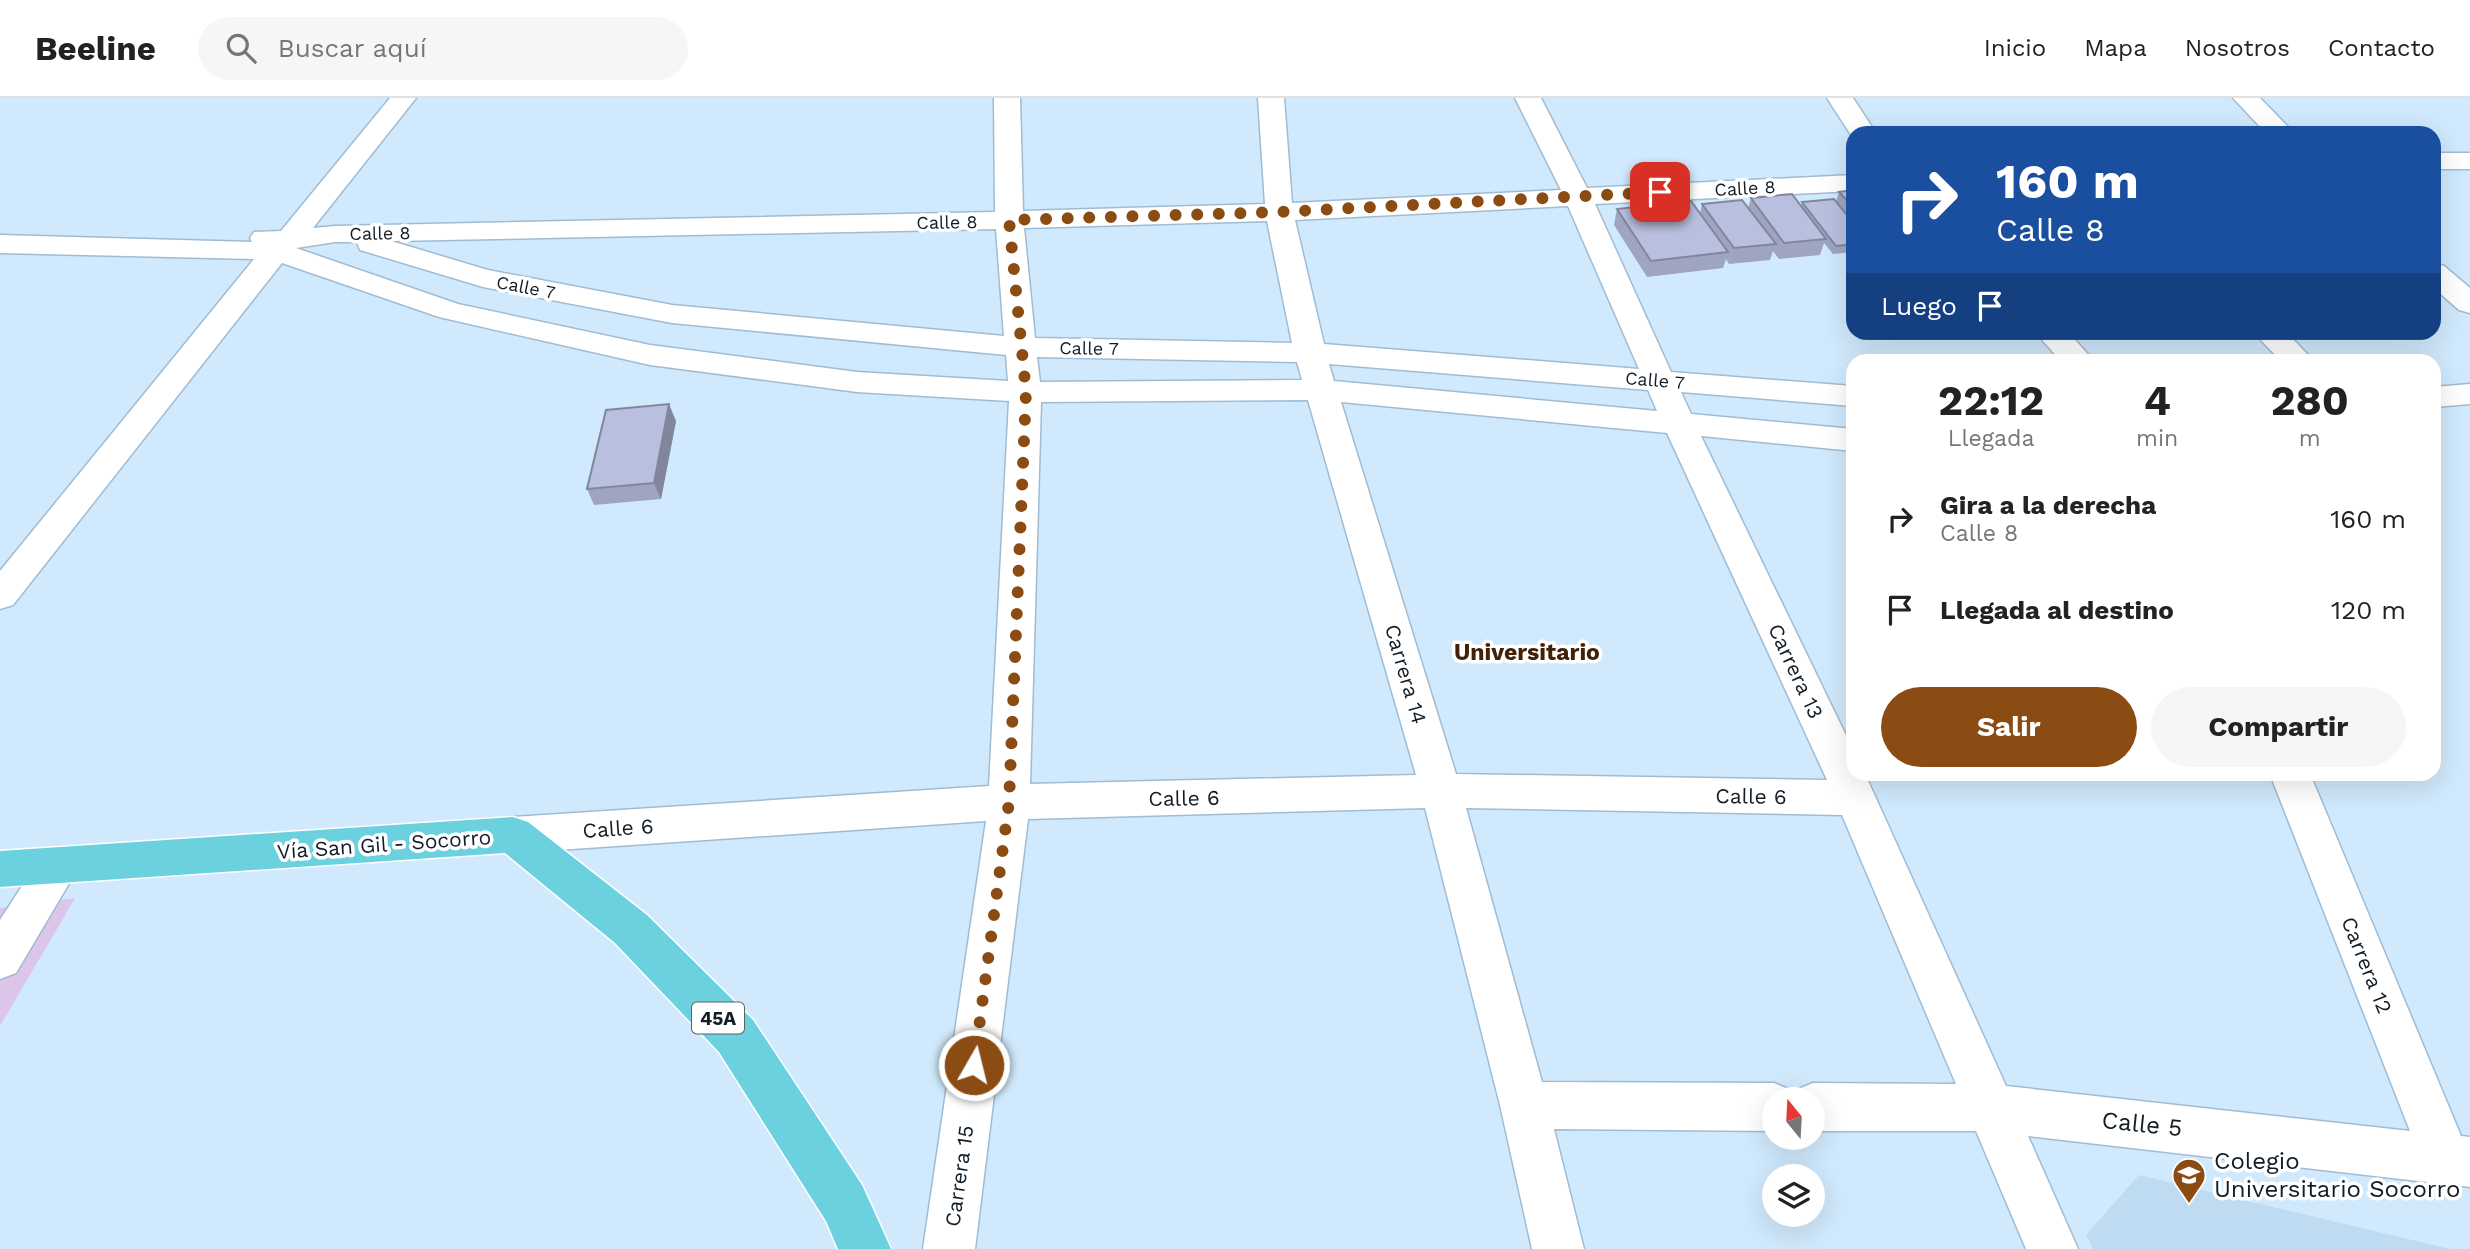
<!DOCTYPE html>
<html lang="es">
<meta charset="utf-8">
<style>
:root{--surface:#fff;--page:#f6f6f6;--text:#222;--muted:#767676;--line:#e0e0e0;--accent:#8b4c13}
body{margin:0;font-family:"Work Sans",sans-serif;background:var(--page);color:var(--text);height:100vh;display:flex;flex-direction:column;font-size:26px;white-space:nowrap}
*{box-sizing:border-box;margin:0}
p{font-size:23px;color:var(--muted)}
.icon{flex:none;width:38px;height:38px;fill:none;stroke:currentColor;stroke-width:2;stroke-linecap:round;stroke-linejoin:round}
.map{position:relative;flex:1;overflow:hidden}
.drawer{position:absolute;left:1846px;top:256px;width:595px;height:427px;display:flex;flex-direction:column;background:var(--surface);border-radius:21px;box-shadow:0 7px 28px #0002}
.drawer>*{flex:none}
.hud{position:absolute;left:1846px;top:28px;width:595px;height:214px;border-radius:21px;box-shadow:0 7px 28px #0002;background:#1a4fa0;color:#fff;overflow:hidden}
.needle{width:46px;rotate:342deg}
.buttons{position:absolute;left:1762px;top:989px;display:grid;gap:14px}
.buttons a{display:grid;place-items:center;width:63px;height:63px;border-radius:50%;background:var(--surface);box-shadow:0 7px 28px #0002;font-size:35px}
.pin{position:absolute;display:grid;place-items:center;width:60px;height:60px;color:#fff;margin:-30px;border-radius:14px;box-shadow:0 4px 10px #0006}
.me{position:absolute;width:77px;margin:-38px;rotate:8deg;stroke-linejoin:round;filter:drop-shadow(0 0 5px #0008)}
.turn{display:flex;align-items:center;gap:24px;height:147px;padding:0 35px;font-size:32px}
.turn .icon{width:91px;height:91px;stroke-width:2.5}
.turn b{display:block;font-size:49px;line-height:60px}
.then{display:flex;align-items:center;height:66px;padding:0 35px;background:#0003;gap:14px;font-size:26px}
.eta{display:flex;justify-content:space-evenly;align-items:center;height:119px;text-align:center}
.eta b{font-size:42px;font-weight:700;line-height:49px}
.primary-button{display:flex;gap:14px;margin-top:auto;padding:14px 35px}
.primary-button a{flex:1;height:80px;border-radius:42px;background:var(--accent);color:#fff;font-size:28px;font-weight:700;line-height:80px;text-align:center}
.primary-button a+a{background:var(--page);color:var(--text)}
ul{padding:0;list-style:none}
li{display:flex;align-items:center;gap:21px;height:91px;padding:0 35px}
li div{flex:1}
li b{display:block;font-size:26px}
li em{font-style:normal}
header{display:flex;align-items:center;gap:42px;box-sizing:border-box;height:98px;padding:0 35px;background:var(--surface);border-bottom:2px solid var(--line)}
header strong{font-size:33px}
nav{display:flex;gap:38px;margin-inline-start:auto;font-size:24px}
.search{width:490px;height:63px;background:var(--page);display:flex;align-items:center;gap:18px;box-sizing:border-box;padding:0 24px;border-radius:38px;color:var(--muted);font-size:26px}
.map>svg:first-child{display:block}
.built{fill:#bedbf2}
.green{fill:#dbc6ea}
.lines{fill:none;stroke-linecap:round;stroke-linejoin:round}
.minor-casing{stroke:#9fbcd4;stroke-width:3}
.highway-casing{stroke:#fff;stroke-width:3}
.minor{fill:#fff;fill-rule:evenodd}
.highway{fill:#6cd1df;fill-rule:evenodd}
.wall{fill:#9fa4c0}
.shaded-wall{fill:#82869c}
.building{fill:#b9bfdf;stroke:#82869c;stroke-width:2}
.route{stroke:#8b4c13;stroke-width:12;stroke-dasharray:0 21.6}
.labels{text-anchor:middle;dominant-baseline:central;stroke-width:7;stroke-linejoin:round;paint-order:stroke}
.far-street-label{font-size:18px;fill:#121d26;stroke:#fff}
.shield{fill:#fff;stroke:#596167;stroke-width:2}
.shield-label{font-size:19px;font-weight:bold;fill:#121d26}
.street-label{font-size:21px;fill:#121d26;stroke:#fff}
.neighbourhood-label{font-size:23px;font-weight:bold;fill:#412208;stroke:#fff}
.near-street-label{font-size:24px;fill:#121d26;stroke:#fff}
.near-poi-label{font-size:24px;fill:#121d26;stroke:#fff;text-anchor:start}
</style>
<header>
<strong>Beeline</strong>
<div class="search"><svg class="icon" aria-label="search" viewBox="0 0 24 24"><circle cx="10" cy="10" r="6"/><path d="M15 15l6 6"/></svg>Buscar aquí</div>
<nav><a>Inicio</a><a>Mapa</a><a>Nosotros</a><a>Contacto</a></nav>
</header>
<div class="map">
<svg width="2470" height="1151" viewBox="0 0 2470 1151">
<rect width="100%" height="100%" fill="#d0e9fc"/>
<path class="built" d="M2139,1077L2450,1151H2093L2086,1137Z"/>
<path class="green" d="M75,800L0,928V810Z"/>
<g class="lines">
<defs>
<path id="minor" d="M390,0H416L313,130L335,128L995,114L994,0H1020L1023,113L1265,106L1258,0H1284L1292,105L1561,92L1515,0H1541L1587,90L1853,77V93L1595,106L1671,274L1853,288V308L1681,294L1691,316L1853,331V353L1701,338L1853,652V676H1865L2006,988L2410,1033L2270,676H2310L2461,1038L2470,1039V1089L2028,1038L2078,1151H2026L1976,1033H1813V1001H1774V1033L1554,1031L1584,1151H1532L1500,1007L1425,710L1028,721L975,1151H923L986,723L513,755L498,750L492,737L498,724L513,719L989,688L1009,303L857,294L650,267L439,219L282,165L13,507L0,511V473L254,161L0,155V137L252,144L250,140L254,134L281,133ZM1568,108L1639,271L1324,246L1295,122ZM1267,123L1292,245L1035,240L1024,130ZM996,131L1004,238L672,207L488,172L391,143ZM335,144H357L360,152L483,189L672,225L1006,257L1008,283L857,274L650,247L458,206L296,150ZM1037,259L1297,264L1302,282L1040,284ZM1329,266L1648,292L1657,313L1334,283ZM1308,302L1416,677L1030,686L1041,304ZM1341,304L1667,335L1827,682L1456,676ZM1466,710L1842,717L1956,986L1813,985L1796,992L1794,998L1791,992L1774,985L1542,984Z
M1827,0H1853L1876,35H1853V40Z
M2233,0H2260L2294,35H2266Z
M2434,55H2470V71H2434Z
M2434,165L2444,168L2470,190V215L2459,212L2434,190Z
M2035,234H2068L2093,262H2060Z
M2253,234H2286L2313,262H2280Z
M2470,286V306L2434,309V289Z
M59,749L74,754L80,767L16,875L0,881V822L44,754Z"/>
<path id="highway" d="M513,719L528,724L647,817L753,922L862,1087L891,1151H838L826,1123L719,954L615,845L505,755L0,789V753Z"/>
</defs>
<use href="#minor" class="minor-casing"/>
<use href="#highway" class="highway-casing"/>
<use href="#minor" class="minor"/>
<use href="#highway" class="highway"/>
</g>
<path class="wall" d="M1853,92V154L1833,156L1824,145L1820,157L1779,161L1773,153L1770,162L1729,166L1726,161L1723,170L1647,179L1614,127L1617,111L1700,115L1702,106L1748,110L1751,100L1801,108L1802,104L1836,103L1839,94Z
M676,323L661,401L594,407L587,391Z"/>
<path class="shaded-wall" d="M669,306L676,323L661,401L654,385Z"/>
<path class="building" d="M1853,92V109L1839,94Z
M1792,96L1826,141L1784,145L1751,100Z
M1834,101L1853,125V146L1836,148L1802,104Z
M1742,102L1776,146L1734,150L1702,106Z
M1691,103L1728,154L1651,163L1617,111Z
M669,306L654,385L587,391L606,312Z"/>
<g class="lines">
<path class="route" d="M974,967L1009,704L1026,294L1009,122L1279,114L1660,94"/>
</g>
<defs>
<symbol id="school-pin" viewBox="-11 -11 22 30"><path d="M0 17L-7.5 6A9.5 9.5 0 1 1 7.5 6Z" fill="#8b4c13" stroke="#fff"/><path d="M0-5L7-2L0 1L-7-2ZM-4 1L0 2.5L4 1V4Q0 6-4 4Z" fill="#fff"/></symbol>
</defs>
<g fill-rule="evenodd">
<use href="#school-pin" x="2170" y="1058" width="38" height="52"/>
</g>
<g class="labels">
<g class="far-street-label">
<text transform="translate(1745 90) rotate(-3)">Calle 8</text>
<text transform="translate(947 124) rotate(-1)">Calle 8</text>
<text transform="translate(380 135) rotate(-1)">Calle 8</text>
<text transform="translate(526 189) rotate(11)">Calle 7</text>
<text transform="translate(1089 250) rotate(1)">Calle 7</text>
<text transform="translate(1655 282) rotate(5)">Calle 7</text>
</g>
<rect class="shield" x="692" y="904.5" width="52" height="31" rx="5"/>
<g class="shield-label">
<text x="718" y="920">45A</text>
</g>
<g class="street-label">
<text transform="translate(1796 573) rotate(65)">Carrera 13</text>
<text transform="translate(1406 576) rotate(74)">Carrera 14</text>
<text transform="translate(1751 698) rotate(1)">Calle 6</text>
<text transform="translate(1184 700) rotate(-1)">Calle 6</text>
<text transform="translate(618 730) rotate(-4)">Calle 6</text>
<text transform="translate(384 746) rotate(-4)">Vía San Gil - Socorro</text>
<text transform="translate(2367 867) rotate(68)">Carrera 12</text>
<text transform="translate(959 1078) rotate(-82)">Carrera 15</text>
</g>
<g class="neighbourhood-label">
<text x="1527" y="554">Universitario</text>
</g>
<g class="near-street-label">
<text transform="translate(2142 1026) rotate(6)">Calle 5</text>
</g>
<g class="near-poi-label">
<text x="2214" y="1063">Colegio<tspan x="2214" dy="28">Universitario Socorro</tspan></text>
</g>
</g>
</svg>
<div class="buttons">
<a><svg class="needle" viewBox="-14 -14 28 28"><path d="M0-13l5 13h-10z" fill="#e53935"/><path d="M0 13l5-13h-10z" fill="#767676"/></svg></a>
<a><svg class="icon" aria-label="layers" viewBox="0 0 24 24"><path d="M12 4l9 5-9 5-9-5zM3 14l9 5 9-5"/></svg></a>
</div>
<div class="pin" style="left:1660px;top:94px;background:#d93025"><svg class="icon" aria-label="arrive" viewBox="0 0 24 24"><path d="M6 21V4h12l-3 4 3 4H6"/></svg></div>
<svg class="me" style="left:974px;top:967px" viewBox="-20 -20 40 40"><circle r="17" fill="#8b4c13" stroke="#fff" stroke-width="3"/><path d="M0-11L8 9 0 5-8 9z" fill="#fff"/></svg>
<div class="hud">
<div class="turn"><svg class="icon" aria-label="right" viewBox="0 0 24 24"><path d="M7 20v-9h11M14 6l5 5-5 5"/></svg><div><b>160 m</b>Calle 8</div></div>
<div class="then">Luego<svg class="icon" aria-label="arrive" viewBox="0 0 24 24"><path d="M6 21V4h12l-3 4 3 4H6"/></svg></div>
</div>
<section class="drawer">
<div class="eta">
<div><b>22:12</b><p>Llegada</p></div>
<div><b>4</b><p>min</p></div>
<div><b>280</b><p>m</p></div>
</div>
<ul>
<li><svg class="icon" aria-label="right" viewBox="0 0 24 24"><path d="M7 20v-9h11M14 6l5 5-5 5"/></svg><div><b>Gira a la derecha</b><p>Calle 8</p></div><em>160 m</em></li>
<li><svg class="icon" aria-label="arrive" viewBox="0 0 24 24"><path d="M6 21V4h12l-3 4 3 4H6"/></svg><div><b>Llegada al destino</b></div><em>120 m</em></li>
</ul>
<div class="primary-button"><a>Salir</a><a>Compartir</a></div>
</section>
</div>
